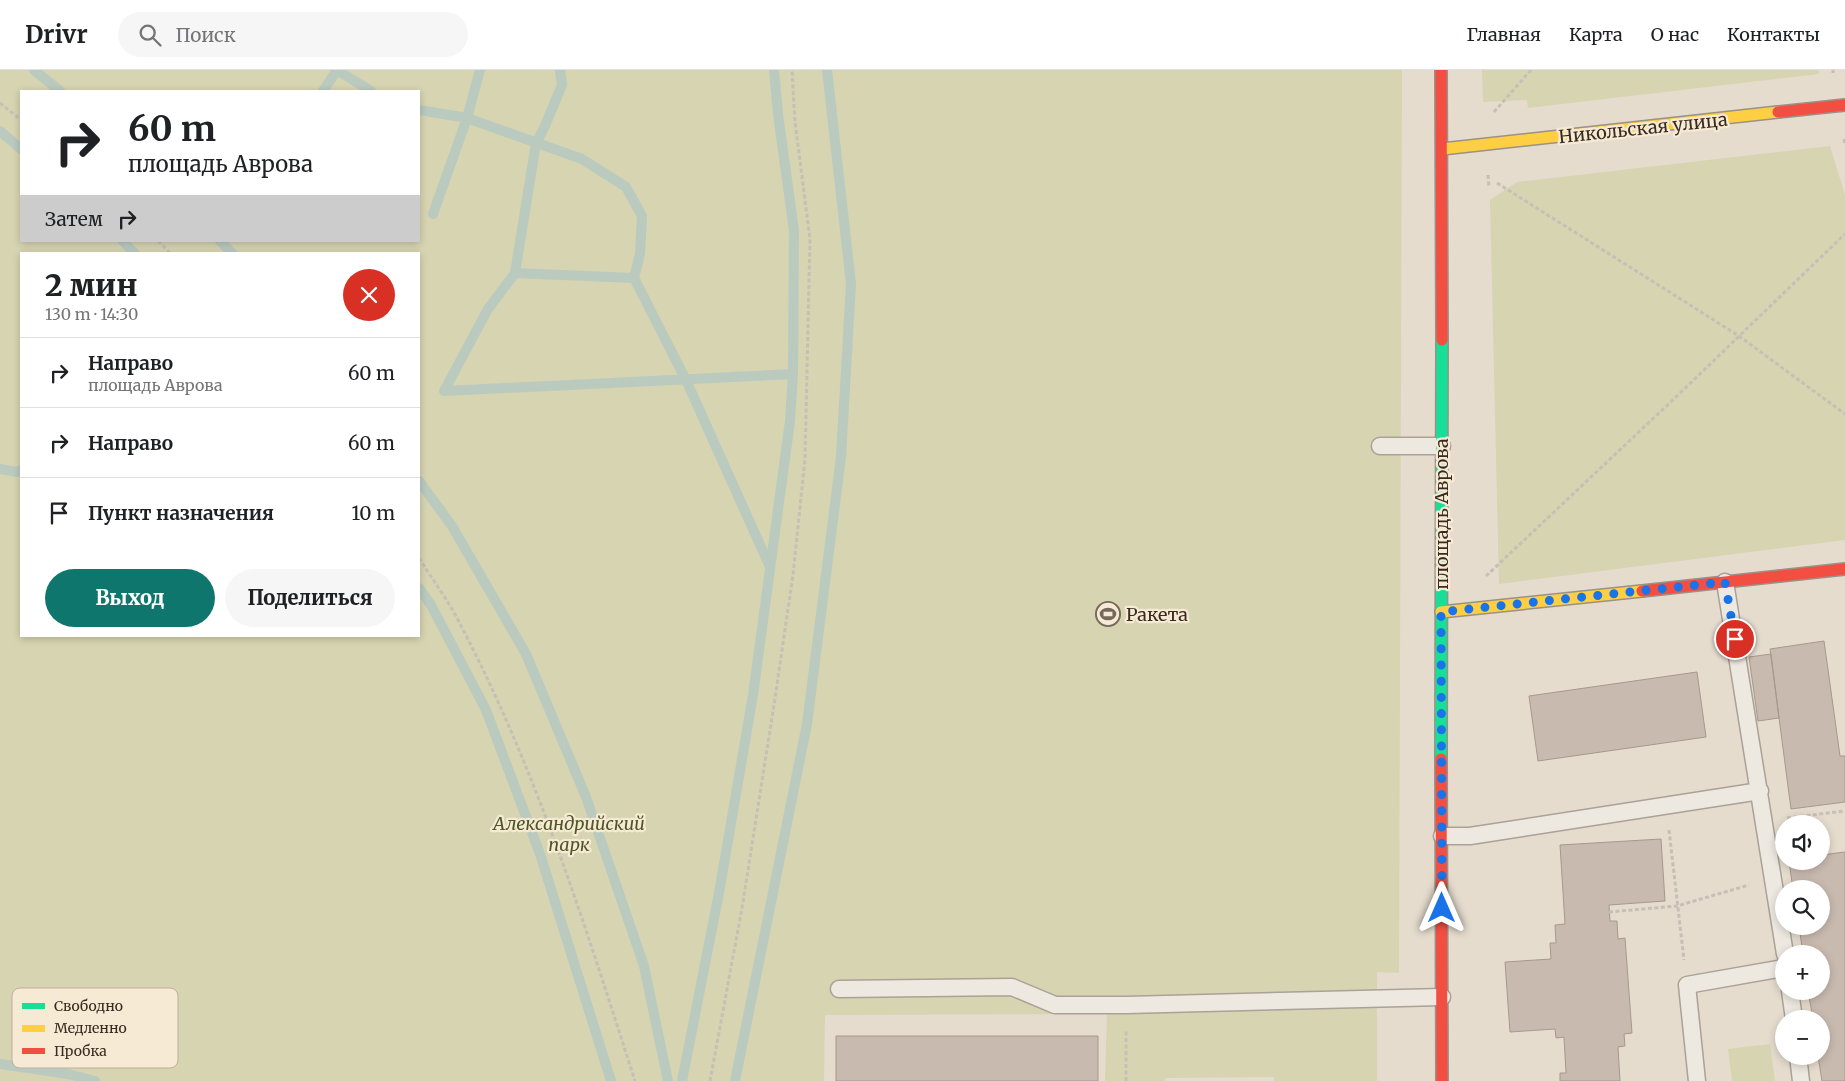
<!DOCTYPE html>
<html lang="ru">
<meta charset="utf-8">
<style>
:root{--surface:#fff;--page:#f6f6f6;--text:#202124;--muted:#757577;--line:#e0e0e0;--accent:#0f766e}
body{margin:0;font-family:Merriweather,serif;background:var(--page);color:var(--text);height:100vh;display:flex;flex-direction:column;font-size:19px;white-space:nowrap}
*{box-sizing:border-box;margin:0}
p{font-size:16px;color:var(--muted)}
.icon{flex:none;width:28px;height:28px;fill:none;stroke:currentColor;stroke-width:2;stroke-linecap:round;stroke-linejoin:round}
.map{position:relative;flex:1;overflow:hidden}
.sheet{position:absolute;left:20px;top:182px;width:400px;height:385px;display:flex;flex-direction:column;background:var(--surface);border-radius:0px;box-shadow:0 2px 8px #0003}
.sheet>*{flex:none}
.guide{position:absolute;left:20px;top:20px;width:400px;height:152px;border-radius:0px;box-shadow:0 2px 8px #0003;background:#fff;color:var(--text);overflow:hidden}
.fabs{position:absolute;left:1775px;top:745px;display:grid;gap:10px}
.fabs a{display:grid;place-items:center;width:55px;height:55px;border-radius:50%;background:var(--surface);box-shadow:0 2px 8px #0003;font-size:25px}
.pin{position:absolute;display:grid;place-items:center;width:42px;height:42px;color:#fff;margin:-21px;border:2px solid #fff;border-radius:50%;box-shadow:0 1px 5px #0007}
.me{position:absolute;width:55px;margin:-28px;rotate:0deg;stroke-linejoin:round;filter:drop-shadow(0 0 4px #0008)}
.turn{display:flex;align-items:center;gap:18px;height:105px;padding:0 25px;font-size:22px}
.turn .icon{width:65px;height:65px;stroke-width:2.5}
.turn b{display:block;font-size:35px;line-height:42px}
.then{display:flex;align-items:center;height:48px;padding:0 25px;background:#0003;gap:10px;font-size:19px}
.round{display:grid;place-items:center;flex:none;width:52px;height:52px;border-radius:26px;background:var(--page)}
.overview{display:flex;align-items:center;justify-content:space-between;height:85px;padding:0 25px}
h1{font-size:30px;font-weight:800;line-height:38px}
.button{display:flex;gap:10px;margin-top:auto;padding:10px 25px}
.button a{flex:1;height:58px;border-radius:30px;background:var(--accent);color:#fff;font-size:20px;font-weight:800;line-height:58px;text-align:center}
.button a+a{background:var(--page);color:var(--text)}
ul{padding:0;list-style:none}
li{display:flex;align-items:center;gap:15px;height:70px;padding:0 25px;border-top:1px solid var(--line)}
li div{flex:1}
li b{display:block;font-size:19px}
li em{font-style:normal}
header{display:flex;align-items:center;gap:30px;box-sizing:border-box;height:70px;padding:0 25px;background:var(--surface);border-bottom:1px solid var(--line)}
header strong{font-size:24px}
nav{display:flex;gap:28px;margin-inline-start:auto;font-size:18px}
.search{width:350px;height:45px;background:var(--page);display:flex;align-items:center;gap:12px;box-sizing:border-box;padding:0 18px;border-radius:28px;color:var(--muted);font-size:19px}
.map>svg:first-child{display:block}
.green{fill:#d6d4b1;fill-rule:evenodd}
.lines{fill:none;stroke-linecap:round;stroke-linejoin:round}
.stream{stroke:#bacabf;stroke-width:10}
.building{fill:#c9baaf;stroke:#a6988d}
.lane-casing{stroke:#aaa197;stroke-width:19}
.fast-casing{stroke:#9a9187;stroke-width:14}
.slow-casing{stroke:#9a9187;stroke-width:14}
.jam-casing{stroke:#9a9187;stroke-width:14}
.path{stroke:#c6bfb6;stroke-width:3;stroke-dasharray:4 2.5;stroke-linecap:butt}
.lane{stroke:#ede8e0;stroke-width:16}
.fast{stroke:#16e098;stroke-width:11}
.slow{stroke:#ffcf43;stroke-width:11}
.jam{stroke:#f24e42;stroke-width:11}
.route{stroke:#1a73e8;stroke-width:9;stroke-dasharray:0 16.2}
.labels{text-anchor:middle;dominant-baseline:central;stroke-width:4.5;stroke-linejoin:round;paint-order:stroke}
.street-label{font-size:18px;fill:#392a1f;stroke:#f6ead5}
.poi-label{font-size:18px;fill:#392a1f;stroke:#f6ead5;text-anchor:start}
.park-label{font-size:18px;font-style:italic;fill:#4d5625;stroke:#f6ead5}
.key{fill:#f6ead5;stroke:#bdb09e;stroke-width:1}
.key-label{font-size:14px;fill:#392a1f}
</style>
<header>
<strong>Drivr</strong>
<div class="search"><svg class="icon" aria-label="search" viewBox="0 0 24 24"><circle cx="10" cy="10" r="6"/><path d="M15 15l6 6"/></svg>Поиск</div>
<nav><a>Главная</a><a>Карта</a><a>О нас</a><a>Контакты</a></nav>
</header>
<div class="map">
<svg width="1845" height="1011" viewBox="0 0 1845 1011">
<rect width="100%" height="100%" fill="#e5dcce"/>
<path class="green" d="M0,0H1402L1399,903L1377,902V1011H1274V1007L1165,1008V1011H1105L1107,944L825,945L824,1011H0ZM21,21H419V171H21ZM21,184H419V566H21Z
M1482,0H1819V4L1528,38L1527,30L1483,32Z
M1830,76L1845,125V470L1499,514L1490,130L1517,112Z
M1770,974L1775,1011H1732L1728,979Z"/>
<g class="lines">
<path class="stream" d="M34,0L60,21
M337,0L371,21
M560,0L562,15L544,58L536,73L515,203L488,239L444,321L793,304
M323,21L337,0
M419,40L467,48L582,89L626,117L642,146L640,184L634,208L686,310L770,497
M0,61L21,79
M433,144L467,48L480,0
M123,171L135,184
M220,171L233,184
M515,203L634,208
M0,399L17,402L21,400
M419,411L452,456L526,584L586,727L644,896L668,1011
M419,518L431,535L486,640L540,784L611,1011
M0,994L68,1004L95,1011
M682,1011L719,823L753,625L790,351L793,304L794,161L778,44L774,0
M735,1011L807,654L841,387L851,214L827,0"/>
</g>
<path class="building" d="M1824,571L1840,686H1845V732L1791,739L1770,579Z
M1771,584L1779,648L1758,651L1749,587Z
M1697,602L1706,667L1538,691L1529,626Z
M1661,769L1665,831L1609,835L1610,851H1617L1618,869L1625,868L1632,963L1624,964L1625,976L1618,977L1620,1011H1560V1003H1566L1564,967L1556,968L1555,959L1510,962L1505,892L1551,889L1550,873H1556L1555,855L1565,854L1560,775Z
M1845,782V1011H1822L1818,986H1821V949H1813L1808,921H1821V884H1803L1799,856H1821V819H1793L1789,791H1821V785Z
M836,966H1098V1011H836Z"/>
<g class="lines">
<defs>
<path id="lane" d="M1380,376H1442
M1725,512L1785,884
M1442,766H1470L1760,721
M839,919L1012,917L1055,935H1127L1442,927
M1790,921L1794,949
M1798,986L1801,1011
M1697,1011L1687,915L1784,898"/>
<path id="fast" d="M1441,689L1442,270"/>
<path id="slow" d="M1442,79L1778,42
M1441,542L1642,521"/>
<path id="jam" d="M1441,0L1442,270
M1778,42L1845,35
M1642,521L1845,499
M1441,689L1442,1011"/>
</defs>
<use href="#lane" class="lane-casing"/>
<use href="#fast" class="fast-casing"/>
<use href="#slow" class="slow-casing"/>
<use href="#jam" class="jam-casing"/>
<path class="path" d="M1833,0V3
M0,33L21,50
M1494,42L1531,0
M1844,69L1845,74
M1488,105L1489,117
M1497,113L1739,266L1845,344
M158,171L171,184
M419,488C432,509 448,530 459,552C536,698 585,855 635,1011
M1486,506L1677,326L1845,164
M1787,748L1845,741
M1669,760L1684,890
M1609,842L1677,836L1749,815
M710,1011L742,838L774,635L793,505L805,389L810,169L795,52L792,0
M1126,1011V960"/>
<use href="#lane" class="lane"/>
<use href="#fast" class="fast"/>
<use href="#slow" class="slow"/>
<use href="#jam" class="jam"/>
</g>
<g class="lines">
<path class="route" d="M1442,838L1441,542L1725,512L1735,569"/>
</g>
<defs>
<symbol id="stadium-ring" viewBox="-11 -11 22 22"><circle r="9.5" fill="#f6ead5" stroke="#75685c" stroke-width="1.5"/><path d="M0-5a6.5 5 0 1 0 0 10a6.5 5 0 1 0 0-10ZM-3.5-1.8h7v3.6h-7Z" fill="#75685c"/></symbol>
</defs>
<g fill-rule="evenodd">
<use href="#stadium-ring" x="1094" y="530" width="28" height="28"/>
</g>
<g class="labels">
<g class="street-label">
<text transform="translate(1643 58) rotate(-6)">Никольская улица</text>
<text transform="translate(1441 444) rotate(-90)">площадь Аврова</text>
</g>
<g class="poi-label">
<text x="1126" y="544">Ракета</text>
</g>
<g class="park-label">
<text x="569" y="753">Александрийский<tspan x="569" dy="21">парк</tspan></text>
</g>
</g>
<rect x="12" y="918" width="166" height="80" rx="8" class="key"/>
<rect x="22" y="933" width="23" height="6" fill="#16e098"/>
<rect x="22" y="955" width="23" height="7" fill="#ffcf43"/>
<rect x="22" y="978" width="23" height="6" fill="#f24e42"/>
<g class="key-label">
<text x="54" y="941">Свободно</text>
<text x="54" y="963">Медленно</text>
<text x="54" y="986">Пробка</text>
</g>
</svg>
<div class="fabs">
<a><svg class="icon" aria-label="sound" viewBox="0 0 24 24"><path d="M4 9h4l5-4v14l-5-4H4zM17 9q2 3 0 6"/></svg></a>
<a><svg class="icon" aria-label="search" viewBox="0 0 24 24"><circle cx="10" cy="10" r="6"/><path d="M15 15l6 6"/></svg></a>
<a>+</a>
<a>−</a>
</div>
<div class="pin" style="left:1735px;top:569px;background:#d93025"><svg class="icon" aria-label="arrive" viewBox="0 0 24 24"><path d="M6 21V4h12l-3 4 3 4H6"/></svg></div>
<svg class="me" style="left:1442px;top:838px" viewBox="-20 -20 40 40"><path d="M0-17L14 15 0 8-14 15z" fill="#1a73e8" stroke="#fff" stroke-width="4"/></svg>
<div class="guide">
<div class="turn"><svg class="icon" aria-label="right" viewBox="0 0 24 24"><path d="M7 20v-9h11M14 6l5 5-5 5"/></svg><div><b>60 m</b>площадь Аврова</div></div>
<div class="then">Затем<svg class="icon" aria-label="right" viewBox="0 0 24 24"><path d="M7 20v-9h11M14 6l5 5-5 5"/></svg></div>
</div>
<section class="sheet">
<div class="overview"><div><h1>2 мин</h1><p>130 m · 14:30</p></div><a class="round" style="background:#d93025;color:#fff"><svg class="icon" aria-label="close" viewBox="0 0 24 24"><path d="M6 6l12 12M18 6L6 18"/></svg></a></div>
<ul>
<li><svg class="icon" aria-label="right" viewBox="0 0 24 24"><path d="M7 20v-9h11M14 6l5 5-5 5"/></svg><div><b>Направо</b><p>площадь Аврова</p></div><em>60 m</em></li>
<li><svg class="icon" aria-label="right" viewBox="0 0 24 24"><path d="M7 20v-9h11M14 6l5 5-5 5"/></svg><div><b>Направо</b></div><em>60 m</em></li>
<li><svg class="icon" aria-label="arrive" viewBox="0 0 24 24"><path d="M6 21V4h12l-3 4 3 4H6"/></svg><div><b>Пункт назначения</b></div><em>10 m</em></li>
</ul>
<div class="button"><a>Выход</a><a>Поделиться</a></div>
</section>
</div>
